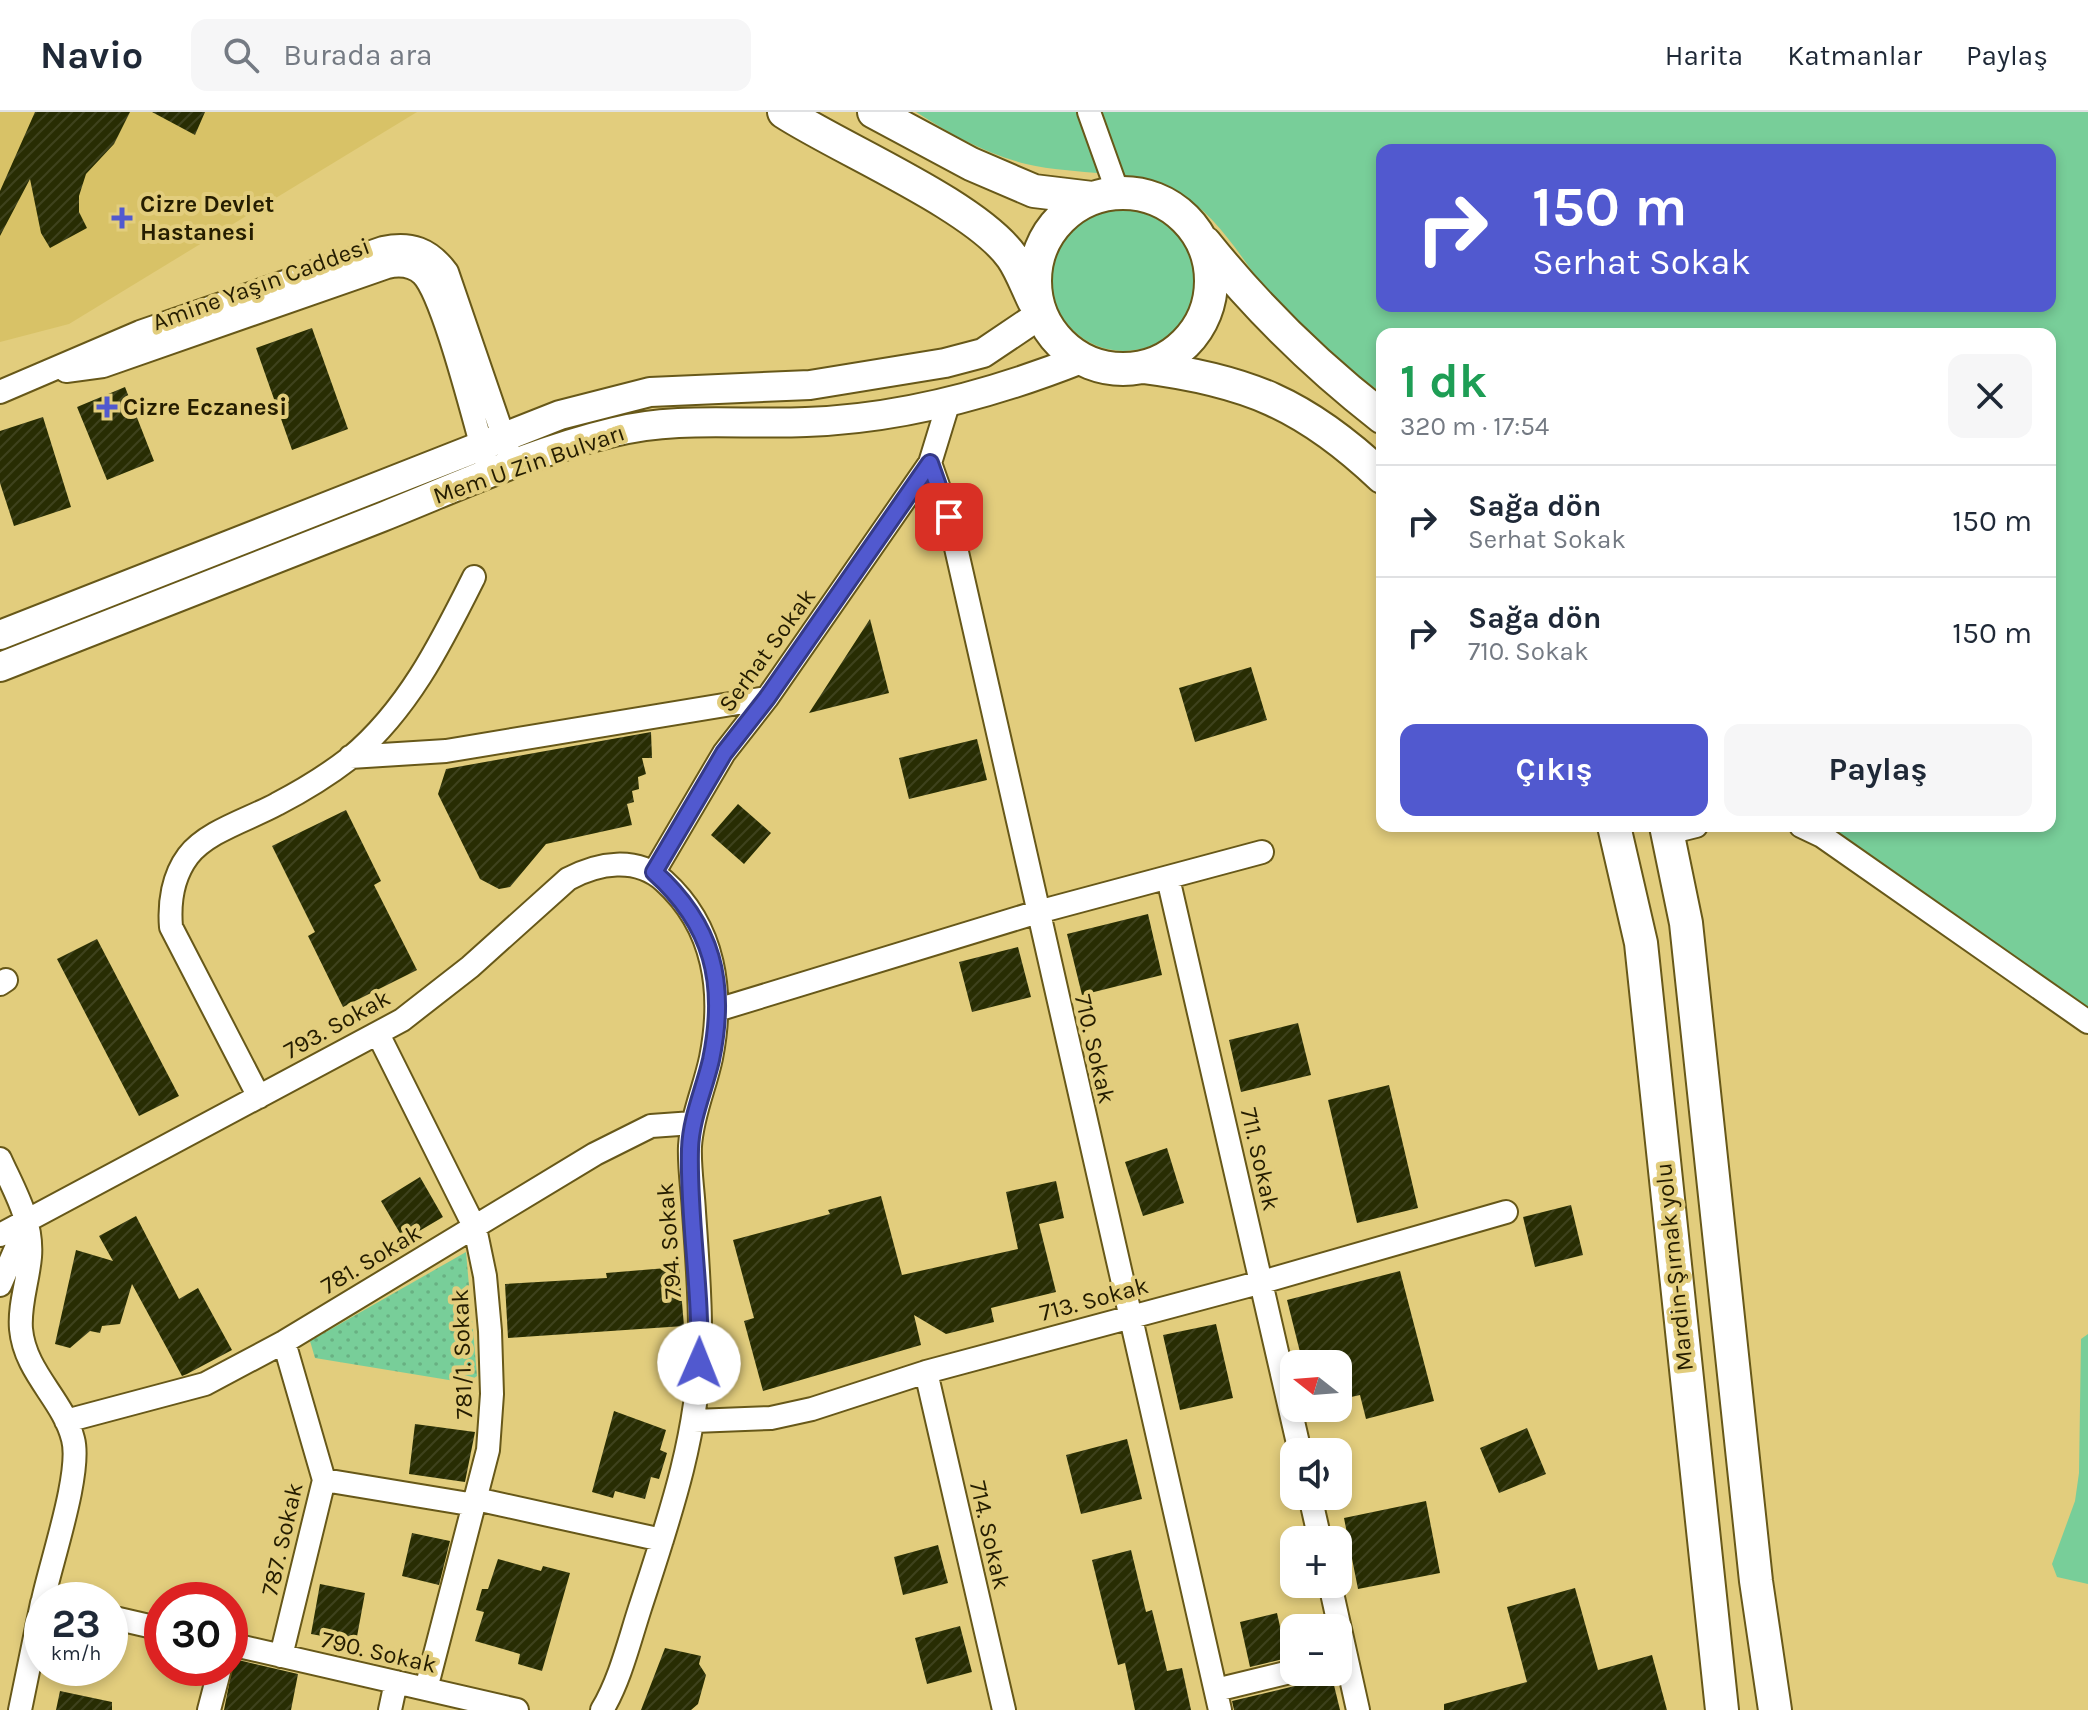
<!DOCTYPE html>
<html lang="tr">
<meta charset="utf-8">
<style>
:root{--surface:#fff;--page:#f6f6f7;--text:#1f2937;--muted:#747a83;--line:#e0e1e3;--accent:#5159cf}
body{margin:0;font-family:Karla,sans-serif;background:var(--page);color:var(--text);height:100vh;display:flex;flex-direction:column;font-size:30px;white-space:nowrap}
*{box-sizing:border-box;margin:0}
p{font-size:26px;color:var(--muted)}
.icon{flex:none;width:44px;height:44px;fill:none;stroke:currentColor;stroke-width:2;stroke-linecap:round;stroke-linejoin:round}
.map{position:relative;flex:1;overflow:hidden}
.details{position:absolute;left:1376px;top:216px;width:680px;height:504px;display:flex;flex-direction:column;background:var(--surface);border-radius:16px;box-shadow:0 4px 12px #0003}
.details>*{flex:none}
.top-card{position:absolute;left:1376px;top:32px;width:680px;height:168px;border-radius:16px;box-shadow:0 4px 12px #0003;background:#5159cf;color:#fff;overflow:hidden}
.needle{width:52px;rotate:287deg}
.fabs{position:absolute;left:1280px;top:1238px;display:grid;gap:16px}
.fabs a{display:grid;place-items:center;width:72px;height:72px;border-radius:16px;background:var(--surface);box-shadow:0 4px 12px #0003;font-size:40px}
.speed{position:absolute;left:24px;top:1470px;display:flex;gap:16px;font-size:40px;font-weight:700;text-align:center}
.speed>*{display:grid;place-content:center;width:104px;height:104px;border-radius:50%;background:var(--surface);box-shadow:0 4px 12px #0003;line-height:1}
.speed small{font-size:20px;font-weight:400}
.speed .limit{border:12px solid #d22;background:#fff;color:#111}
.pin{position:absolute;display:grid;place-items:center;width:68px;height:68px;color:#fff;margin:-34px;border-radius:16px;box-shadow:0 4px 12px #0006}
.me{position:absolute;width:88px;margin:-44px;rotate:1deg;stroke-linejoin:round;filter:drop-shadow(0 0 6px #0008)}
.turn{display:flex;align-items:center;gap:28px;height:168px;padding:0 24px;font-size:36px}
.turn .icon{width:104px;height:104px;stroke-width:2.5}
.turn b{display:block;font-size:56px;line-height:68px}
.round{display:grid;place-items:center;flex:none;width:84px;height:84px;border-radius:16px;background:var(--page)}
.headline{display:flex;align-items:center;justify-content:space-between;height:136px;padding:0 24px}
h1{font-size:48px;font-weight:700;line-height:60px;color:#1e9e55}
.cta{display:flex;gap:16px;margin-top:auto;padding:16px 24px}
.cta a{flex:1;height:92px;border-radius:16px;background:var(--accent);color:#fff;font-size:32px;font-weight:700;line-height:92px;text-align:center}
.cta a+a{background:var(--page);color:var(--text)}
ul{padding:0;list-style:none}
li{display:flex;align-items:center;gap:24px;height:112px;padding:0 24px;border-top:2px solid var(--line)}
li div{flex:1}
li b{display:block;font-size:30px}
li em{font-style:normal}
header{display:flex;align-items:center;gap:48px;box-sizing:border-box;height:112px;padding:0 40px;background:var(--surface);border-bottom:2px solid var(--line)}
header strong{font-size:38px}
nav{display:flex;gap:44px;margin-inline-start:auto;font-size:28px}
.search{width:560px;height:72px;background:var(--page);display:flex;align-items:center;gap:20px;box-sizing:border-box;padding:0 28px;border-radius:16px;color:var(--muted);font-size:30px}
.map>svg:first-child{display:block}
.built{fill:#d8c267}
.grass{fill:#78ce99;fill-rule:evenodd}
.park{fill:url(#park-dots)}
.building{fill:url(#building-hatch)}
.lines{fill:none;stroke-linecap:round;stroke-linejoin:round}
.minor-casing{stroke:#675819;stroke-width:26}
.major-casing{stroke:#675819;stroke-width:32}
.highway-casing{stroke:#675819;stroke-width:36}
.minor{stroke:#fff;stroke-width:22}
.major{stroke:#fff;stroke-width:28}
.highway{stroke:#fff;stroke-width:32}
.route-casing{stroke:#353a87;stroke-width:20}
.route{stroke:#5159cf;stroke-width:14}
.poi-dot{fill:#5159cf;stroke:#e2cd7d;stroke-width:3}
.labels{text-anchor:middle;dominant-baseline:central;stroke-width:8;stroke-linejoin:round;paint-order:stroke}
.poi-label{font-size:24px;font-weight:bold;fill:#251d00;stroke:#e2cd7d;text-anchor:start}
.street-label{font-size:24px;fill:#251d00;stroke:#e2cd7d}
</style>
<header>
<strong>Navio</strong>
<div class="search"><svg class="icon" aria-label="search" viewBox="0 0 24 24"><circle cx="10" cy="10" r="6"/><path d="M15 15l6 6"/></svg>Burada ara</div>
<nav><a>Harita</a><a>Katmanlar</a><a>Paylaş</a></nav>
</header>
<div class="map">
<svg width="2088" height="1598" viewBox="0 0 2088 1598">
<defs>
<pattern id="park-dots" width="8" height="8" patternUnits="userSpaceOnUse" patternTransform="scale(2)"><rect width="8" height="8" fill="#78ce99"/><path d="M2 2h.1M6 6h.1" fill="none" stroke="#68b082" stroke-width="1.8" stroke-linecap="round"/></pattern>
<pattern id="building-hatch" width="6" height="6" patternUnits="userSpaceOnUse" patternTransform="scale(2)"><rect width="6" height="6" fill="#282d03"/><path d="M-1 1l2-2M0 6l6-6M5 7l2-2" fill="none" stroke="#3e421d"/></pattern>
</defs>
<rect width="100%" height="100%" fill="#e2cd7d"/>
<path class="built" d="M0,0H417L69,212L0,230Z"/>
<path class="grass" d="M916,0H2088V910L1801,714H2050V222H1382V281C1348,256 1312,232 1284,200C1250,163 1224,107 1180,82C1132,56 1077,64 1026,52C986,42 950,22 916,0ZM1382,38H2050V194H1382Z
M1051 166a73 73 0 1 1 146 0a73 73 0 1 1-146 0Z
M2088,1222V1472L2057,1465L2052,1452L2075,1389L2079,1361L2081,1227Z"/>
<path class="park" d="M466,1140L477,1264L467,1271L315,1246L310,1229Z"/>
<path class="building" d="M35,0H130L114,32L86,62L79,84V100L87,116L50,136L41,121L30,67L0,124V79Z
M152,0H205L195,23Z
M312,216L348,317L292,338L256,236Z
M125,275L154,349L107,368L77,295Z
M43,305L71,395L14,414L0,371V319Z
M870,507L889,581L809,601Z
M1251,555L1267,608L1195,630L1179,576Z
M651,620L652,646H642L646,662L638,665L639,677L632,679L634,690L627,692L632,713L546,732L510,775L499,777L480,767L438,682L446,657Z
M977,627L987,668L909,687L899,646Z
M738,692L771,721L744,752L711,723Z
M346,698L381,769L374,773L417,858L343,895L308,824L315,820L272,734Z
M1148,802L1162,863L1082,883L1067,822Z
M97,827L179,984L139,1004L57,847Z
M1018,835L1031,885L972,900L959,850Z
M1298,911L1311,963L1241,980L1229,928Z
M1389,973L1418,1096L1357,1111L1328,988Z
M1167,1036L1184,1091L1143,1104L1125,1050Z
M420,1065L443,1105L404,1128L381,1089Z
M1056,1069L1064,1106L1039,1112L1056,1180L991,1196L994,1210L946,1222L914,1203L921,1233L763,1279L744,1209L754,1206L733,1128L830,1102L828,1098L881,1084L902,1163L1018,1137L1006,1080Z
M1571,1093L1583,1143L1535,1155L1523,1105Z
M136,1104L179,1187L198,1176L232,1238L187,1262L182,1264L132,1172L120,1212L102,1214L100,1221L90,1219L70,1236L55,1232L76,1138L113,1149L99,1124Z
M679,1155L684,1214L508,1226L505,1172L607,1166L606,1161Z
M1400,1159L1434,1289L1366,1307L1360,1283L1338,1288V1252H1303L1287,1188Z
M1216,1212L1233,1286L1180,1298L1163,1223Z
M614,1299L666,1318L660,1338L667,1341L659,1367L651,1365L645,1387L615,1379L613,1386L592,1380Z
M415,1312L475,1320L465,1370L409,1362Z
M1527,1316L1546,1362L1499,1381L1480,1336Z
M1127,1327L1142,1387L1081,1402L1066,1343Z
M1426,1389L1440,1461L1358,1477L1344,1406Z
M412,1421L450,1429L439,1473L402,1464Z
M938,1433L948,1471L903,1483L894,1445Z
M1131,1438L1146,1500L1152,1498L1167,1559L1182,1556L1191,1598H1135L1125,1551L1118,1553L1092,1448Z
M498,1447L541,1459L543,1454L570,1461L542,1559L518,1552L520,1542L475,1529L484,1500L476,1498L482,1477H488Z
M320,1472L365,1481L356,1530L311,1522Z
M1575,1476L1598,1558L1652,1543L1667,1598H1444V1592L1527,1570L1507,1495Z
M1277,1501L1287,1546L1250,1555L1240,1510Z
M960,1514L972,1560L927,1572L915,1526Z
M665,1536L701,1544L699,1552L706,1563L698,1592L691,1598H641Z
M234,1547L298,1562L291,1598H224Z
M1332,1565L1340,1598H1234L1232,1589Z
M60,1579L112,1590V1598H56Z"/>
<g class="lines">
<defs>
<path id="minor" d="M1089,0L1118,81
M66,259L103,254L387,155C400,152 412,153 422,162C444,184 475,313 486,349
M0,280L140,220L383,136C411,130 430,137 447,160L509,341
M949,289L930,351L949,405L1220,1598
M350,645L446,639L767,586
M1801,714L1822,724L2088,910
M1668,721L1696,714
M654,760L724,641L767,586L930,351
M1168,766L1300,1340
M0,872L6,868
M717,898L1038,800L1262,740
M378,922L475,1116L485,1164L490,1219L492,1282L488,1338L426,1577
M259,985L171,815C169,791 173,764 188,744C207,719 250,707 277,692C302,679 328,663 350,646C408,598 441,531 474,465
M0,1047C14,1078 33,1109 30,1145C28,1169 19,1193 21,1217C25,1261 63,1287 73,1327C82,1360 51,1450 43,1488
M0,1123L402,908L470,855L568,767C598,751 636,744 664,769C715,815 724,880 711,946C705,975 692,1003 690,1034C689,1056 693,1078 694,1100C697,1144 701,1189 700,1233C698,1325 668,1410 640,1496C629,1530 620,1568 602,1598
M0,1173L27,1111
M926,1260L1004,1598
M66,1309L205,1272L284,1230L595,1042L651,1014L693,1011
M694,1309L771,1306L812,1297L926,1260L1262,1170L1506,1100
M324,1368L475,1393
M1310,1384L1320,1428
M476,1387L662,1428
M1330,1472L1358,1598
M110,1505L162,1517
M230,1532L517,1598
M281,1544L324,1368L284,1230
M1216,1578L1294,1559
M20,1598L42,1491
M209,1598L220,1556
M390,1598L396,1570"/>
<path id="major" d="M0,523L560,303L650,280L810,273L945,251L983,241L1041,202
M0,555C127,505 254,455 382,405C457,375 534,339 614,320C677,304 742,313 806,310C899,307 995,281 1081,247"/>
<path id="highway" d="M784,0C841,37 975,93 1012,145C1021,158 1027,175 1034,189
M874,0L971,52L1034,79L1092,86
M1035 169a88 88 0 1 1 176 0a88 88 0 1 1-176 0Z
M1205,131C1258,197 1315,253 1382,305
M1143,255C1246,268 1305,292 1382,365
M1614,714L1641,831L1722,1598
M1666,714L1686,811L1756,1469L1775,1598"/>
</defs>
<use href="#minor" class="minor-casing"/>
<use href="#major" class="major-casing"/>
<use href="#highway" class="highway-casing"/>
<use href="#minor" class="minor"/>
<use href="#major" class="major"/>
<use href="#highway" class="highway"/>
</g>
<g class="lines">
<defs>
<path id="route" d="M699,1251C702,1180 688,1108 690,1037C691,1006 704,978 711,948C727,871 713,813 654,760L724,641L767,586L930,351L949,405"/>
</defs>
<use href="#route" class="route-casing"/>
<use href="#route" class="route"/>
</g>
<g class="poi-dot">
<path d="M118 94h8v8h8v8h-8v8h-8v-8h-8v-8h8z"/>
<path d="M103 283h8v8h8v8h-8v8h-8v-8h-8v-8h8z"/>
</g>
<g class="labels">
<g class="poi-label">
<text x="140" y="92">Cizre Devlet<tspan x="140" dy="28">Hastanesi</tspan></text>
<text x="123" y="295">Cizre Eczanesi</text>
</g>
<g class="street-label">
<text transform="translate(261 172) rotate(-20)">Amine Yaşın Caddesi</text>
<text transform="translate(529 352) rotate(-19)">Mem U Zin Bulvarı</text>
<text transform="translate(767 538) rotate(-54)">Serhat Sokak</text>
<text transform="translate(337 912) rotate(-29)">793. Sokak</text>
<text transform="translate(1095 937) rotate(77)">710. Sokak</text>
<text transform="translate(1260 1047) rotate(77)">711. Sokak</text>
<text transform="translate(669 1129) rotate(-94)">794. Sokak</text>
<text transform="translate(371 1147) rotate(-31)">781. Sokak</text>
<text transform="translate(1674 1155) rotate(-96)">Mardin-Şırnak yolu</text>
<text transform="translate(1094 1187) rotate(-15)">713. Sokak</text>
<text transform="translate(462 1242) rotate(-92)">781/1. Sokak</text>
<text transform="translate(990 1423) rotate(77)">714. Sokak</text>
<text transform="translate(282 1427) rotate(-77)">787. Sokak</text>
<text transform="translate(379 1540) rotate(13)">790. Sokak</text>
</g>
</g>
</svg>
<div class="fabs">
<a><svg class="needle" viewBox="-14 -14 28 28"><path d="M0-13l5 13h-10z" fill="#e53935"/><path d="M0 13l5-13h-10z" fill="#747a83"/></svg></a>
<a><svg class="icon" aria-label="sound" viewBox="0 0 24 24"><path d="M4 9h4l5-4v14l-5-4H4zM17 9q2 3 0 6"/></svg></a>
<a>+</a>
<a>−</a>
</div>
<div class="speed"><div>23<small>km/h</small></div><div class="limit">30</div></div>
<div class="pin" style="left:949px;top:405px;background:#d93025"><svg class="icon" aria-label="arrive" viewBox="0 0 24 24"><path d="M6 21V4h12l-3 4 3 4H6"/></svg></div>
<svg class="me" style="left:699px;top:1251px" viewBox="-20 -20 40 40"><circle r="19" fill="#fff"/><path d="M0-13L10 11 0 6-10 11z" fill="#5159cf"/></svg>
<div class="top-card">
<div class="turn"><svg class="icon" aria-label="right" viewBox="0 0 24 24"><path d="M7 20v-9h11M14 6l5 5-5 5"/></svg><div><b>150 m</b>Serhat Sokak</div></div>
</div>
<section class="details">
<div class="headline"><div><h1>1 dk</h1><p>320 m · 17:54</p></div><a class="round"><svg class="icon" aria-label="close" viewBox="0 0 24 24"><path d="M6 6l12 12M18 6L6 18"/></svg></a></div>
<ul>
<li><svg class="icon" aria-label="right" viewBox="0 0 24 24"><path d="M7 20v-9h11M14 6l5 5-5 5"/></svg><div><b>Sağa dön</b><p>Serhat Sokak</p></div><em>150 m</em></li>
<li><svg class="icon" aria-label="right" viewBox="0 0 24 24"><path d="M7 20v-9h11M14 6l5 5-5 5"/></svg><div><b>Sağa dön</b><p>710. Sokak</p></div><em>150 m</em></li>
</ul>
<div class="cta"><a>Çıkış</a><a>Paylaş</a></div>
</section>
</div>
